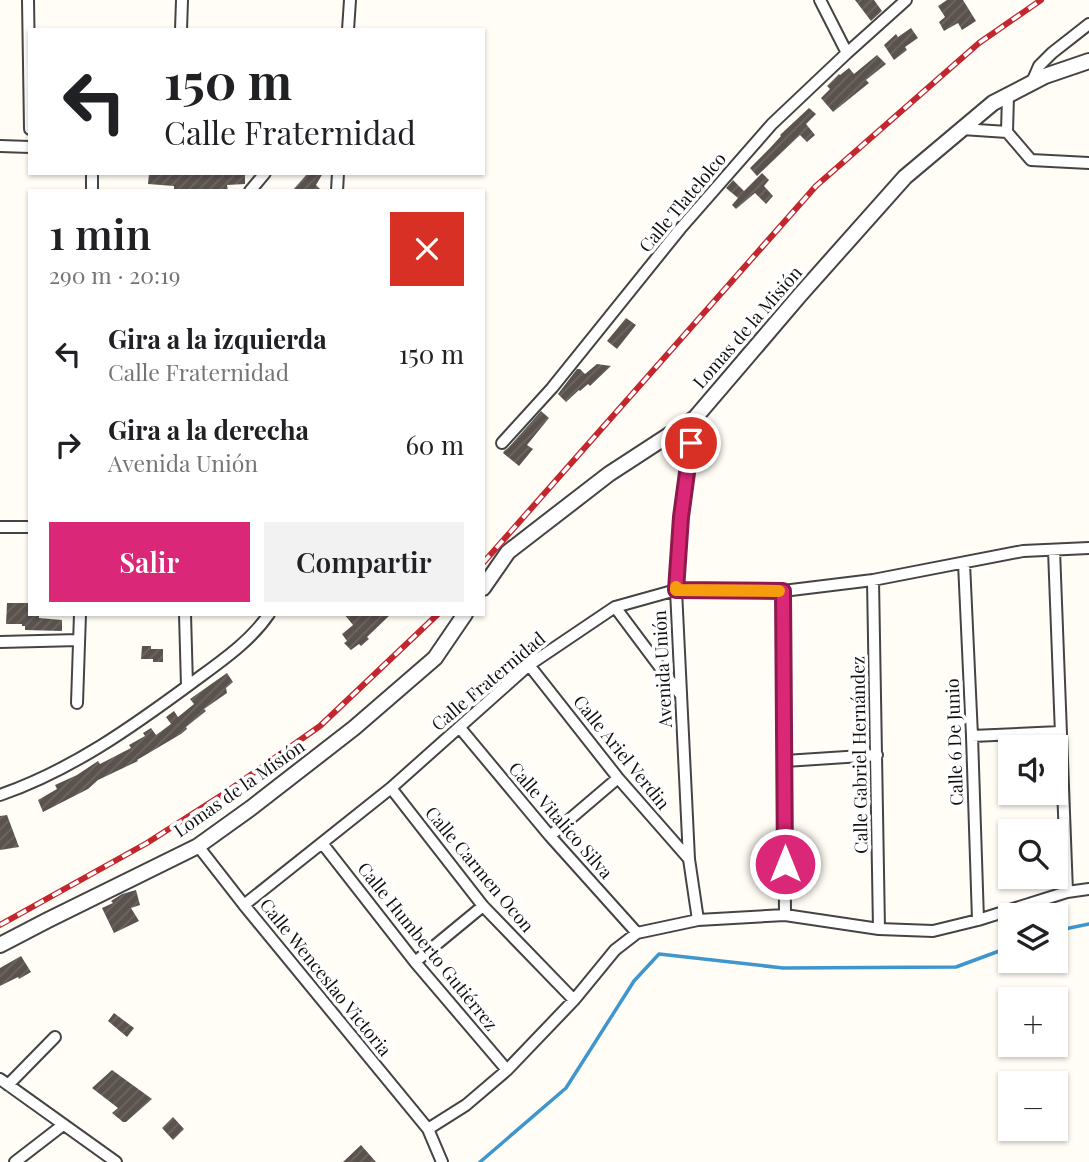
<!DOCTYPE html>
<html lang="es">
<meta charset="utf-8">
<style>
:root{--surface:#fff;--page:#f2f2f2;--text:#202124;--muted:#757577;--accent:#db2777}
body{margin:0;font-family:"Playfair Display",serif;background:var(--page);color:var(--text);height:100vh;display:flex;flex-direction:column;font-size:26px;white-space:nowrap}
*{box-sizing:border-box;margin:0}
p{font-size:23px;color:var(--muted)}
.icon{flex:none;width:38px;height:38px;fill:none;stroke:currentColor;stroke-width:2;stroke-linecap:round;stroke-linejoin:round}
.map{position:relative;flex:1;overflow:hidden}
.drawer{position:absolute;left:28px;top:189px;width:457px;height:427px;display:flex;flex-direction:column;background:var(--surface);border-radius:0px;box-shadow:0 2px 5px #0004}
.drawer>*{flex:none}
.banner{position:absolute;left:28px;top:28px;width:457px;height:147px;border-radius:0px;box-shadow:0 2px 5px #0004;background:#fff;color:var(--text);overflow:hidden}
.tools{position:absolute;left:998px;top:735px;display:grid;gap:14px}
.tools a{display:grid;place-items:center;width:70px;height:70px;border-radius:0px;background:var(--surface);box-shadow:0 2px 5px #0004;font-size:35px}
.pin{position:absolute;display:grid;place-items:center;width:60px;height:60px;color:#fff;margin:-30px;border:4px solid #fff;border-radius:50%;box-shadow:0 2px 7px #0007}
.me{position:absolute;width:77px;margin:-38px;rotate:0deg;stroke-linejoin:round;filter:drop-shadow(0 0 5px #0008)}
.turn{display:flex;align-items:center;gap:24px;height:147px;padding:0 21px;font-size:32px}
.turn .icon{width:91px;height:91px;stroke-width:2.5}
.turn b{display:block;font-size:49px;line-height:60px}
.round{display:grid;place-items:center;flex:none;width:74px;height:74px;border-radius:0px;background:var(--page)}
.head{display:flex;align-items:center;justify-content:space-between;height:119px;padding:0 21px}
h1{font-size:42px;font-weight:600;line-height:52px}
.button{display:flex;gap:14px;margin-top:auto;padding:14px 21px}
.button a{flex:1;height:80px;border-radius:0px;background:var(--accent);color:#fff;font-size:28px;font-weight:600;line-height:80px;text-align:center}
.button a+a{background:var(--page);color:var(--text)}
ul{padding:0;list-style:none}
li{display:flex;align-items:center;gap:21px;height:91px;padding:0 21px}
li div{flex:1}
li b{display:block;font-size:26px}
li em{font-style:normal}
.map>svg:first-child{display:block}
.lines{fill:none;stroke-linecap:round;stroke-linejoin:round}
.stream{stroke:#3f96cf;stroke-width:3.5}
.building{fill:url(#building-hatch)}
.minor-casing{stroke:#444;stroke-width:14}
.tertiary-casing{stroke:#444;stroke-width:18}
.minor{stroke:#fff;stroke-width:10}
.tertiary{stroke:#fff;stroke-width:14}
.rail-casing{stroke:#c4262e;stroke-width:6}
.rail{stroke:#fff;stroke-width:3.5;stroke-dasharray:10;stroke-linecap:butt}
.route-casing{stroke:#8e194d;stroke-width:18}
.route{stroke:#db2777;stroke-width:12}
.slow{stroke:#f59e0b;stroke-width:12}
.labels{text-anchor:middle;dominant-baseline:central;stroke-width:7;stroke-linejoin:round;paint-order:stroke}
.street-label{font-size:18px;fill:#111;stroke:#fff}
</style>
<div class="map">
<svg width="1089" height="1162" viewBox="0 0 1089 1162">
<defs>
<pattern id="building-hatch" width="6" height="6" patternUnits="userSpaceOnUse" patternTransform="scale(1.75)"><rect width="6" height="6" fill="#5a524d"/><path d="M-1 1l2-2M0 6l6-6M5 7l2-2" fill="none" stroke="#6d6662"/></pattern>
</defs>
<rect width="100%" height="100%" fill="#fffdf5"/>
<g class="lines">
<path class="stream" d="M1055,931L1089,924
M480,1162L566,1088L634,981L659,954L783,968L956,967L1010,947"/>
</g>
<path class="building" d="M855,0H874L882,11L871,21Z
M947,0H963L976,21L962,30L958,23L944,31L939,22L945,17L938,6Z
M911,28L918,38L905,47L907,50L894,60L884,45L896,34L898,37Z
M877,55L886,64L866,80L869,83L833,112L821,98L830,89L827,86L839,74L840,75L849,68L854,74Z
M809,108L816,114L806,124L815,135L807,142L800,135L757,176L750,168L770,148L781,136L780,135Z
M149,173H245V184L227,185L228,191H174V186L148,184Z
M308,173H323L316,185L322,191H292Z
M762,173L769,180L764,186L773,196L766,204L755,193L736,209L732,205L738,198L726,188L733,180L744,191Z
M626,318L636,325L617,349L607,341Z
M597,364L611,366L590,386L588,384L580,391L579,390L566,402L558,394L577,369H580L585,374Z
M541,411L549,418L527,445L533,449L519,466L503,453L504,451L508,448Z
M7,603H30V614H39V618L62,620V631L25,630V626H22V624H6Z
M344,614H391L367,637L369,639L361,646L359,644L351,650L344,643L347,641L342,634L353,625Z
M142,646H151V649H163V662H153V659H141Z
M227,673L233,682L226,688L227,693L204,709L206,711L186,727L187,729L181,734L137,760L138,761L98,780L88,789L43,812L38,800L57,789L55,785L77,775L98,761L100,764L131,748L129,745L145,736L143,733L151,728L156,735L171,724L166,717L174,711L178,717L194,704L190,699Z
M7,815L19,847L0,850V816Z
M136,890L140,905L131,908L139,921L114,933L102,908L113,903L111,901L122,894Z
M21,956L31,972L19,979L18,977L0,986V968Z
M114,1013L134,1028L127,1037L108,1021Z
M112,1070L152,1099L126,1122H123L112,1113L118,1108L92,1088Z
M173,1117L184,1129L173,1140L162,1128Z
M361,1145L376,1162H343Z"/>
<g class="lines">
<defs>
<path id="minor" d="M28,0L30,129
M820,0L847,53
M181,30L182,0
M348,30L350,0
M1032,82L1039,66L1052,53L1089,24
M962,129L1007,132L1031,160L1089,163
M1007,132L1008,95
M0,146L30,147
M92,191V173
M250,191L265,173
M337,191L338,173
M695,418L681,518L676,590L689,859L698,920
M502,443L552,388L680,229L772,124L847,53L906,0
M0,527H30
M1054,550L1067,892
M964,563L972,736L978,920
M873,580L879,929
M783,591L785,915
M615,607L680,694
M185,614L187,686
M0,642L79,640
M529,665L618,778L689,859
M77,703L80,614
M460,728L550,836L637,933
M972,736L1060,732
M785,761L877,755
M391,788L483,906L574,1000
M0,795C72,770 132,727 193,682C220,662 250,642 269,614
M550,836L618,778
M322,843L415,962L507,1070
M198,846L244,905L428,1129L442,1162
M244,905L391,788L529,665L615,607L676,590L783,591L873,580L1023,551L1089,548
M415,962L483,906
M0,1079L116,1162
M8,1085L55,1037
M428,1129L466,1105L507,1070L574,1000L615,950L637,933L698,920L785,915L879,929L933,931L978,920L1067,892L1089,889
M15,1162L63,1125"/>
<path id="tertiary" d="M483,588L508,552L609,474L695,418L800,295L905,177L993,103L1045,76L1089,61
M0,945L48,920L198,846L251,808L354,728L435,658L465,614"/>
</defs>
<use href="#minor" class="minor-casing"/>
<use href="#tertiary" class="tertiary-casing"/>
<use href="#minor" class="minor"/>
<use href="#tertiary" class="tertiary"/>
<defs>
<path id="rail" d="M483,563L816,186L979,43L1041,0
M0,925L147,843L225,793L320,726L438,614"/>
</defs>
<use href="#rail" class="rail-casing"/>
<use href="#rail" class="rail"/>
</g>
<g class="lines">
<defs>
<path id="route" d="M691,443L681,517L676,590L783,591L785,864"/>
</defs>
<use href="#route" class="route-casing"/>
<use href="#route" class="route"/>
<path class="slow" d="M676,587V590L779,591"/>
</g>
<g class="labels">
<g class="street-label">
<text transform="translate(682 202) rotate(-50)">Calle Tlatelolco</text>
<text transform="translate(747 327) rotate(-49)">Lomas de la Misión</text>
<text transform="translate(662 669) rotate(-93)">Avenida Unión</text>
<text transform="translate(488 681) rotate(-40)">Calle Fraternidad</text>
<text transform="translate(954 742) rotate(-92)">Calle 6 De Junio</text>
<text transform="translate(622 752) rotate(51)">Calle Ariel Verdin</text>
<text transform="translate(859 755) rotate(-91)">Calle Gabriel Hernández</text>
<text transform="translate(239 788) rotate(-35)">Lomas de la Misión</text>
<text transform="translate(561 820) rotate(49)">Calle Vitalico Silva</text>
<text transform="translate(480 869) rotate(50)">Calle Carmen Ocon</text>
<text transform="translate(428 946) rotate(51)">Calle Humberto Gutiérrez</text>
<text transform="translate(326 977) rotate(51)">Calle Wenceslao Victoria</text>
</g>
</g>
</svg>
<div class="tools">
<a><svg class="icon" aria-label="sound" viewBox="0 0 24 24"><path d="M4 9h4l5-4v14l-5-4H4zM17 9q2 3 0 6"/></svg></a>
<a><svg class="icon" aria-label="search" viewBox="0 0 24 24"><circle cx="10" cy="10" r="6"/><path d="M15 15l6 6"/></svg></a>
<a><svg class="icon" aria-label="layers" viewBox="0 0 24 24"><path d="M12 4l9 5-9 5-9-5zM3 14l9 5 9-5"/></svg></a>
<a>+</a>
<a>−</a>
</div>
<div class="pin" style="left:691px;top:443px;background:#d93025"><svg class="icon" aria-label="arrive" viewBox="0 0 24 24"><path d="M6 21V4h12l-3 4 3 4H6"/></svg></div>
<svg class="me" style="left:785px;top:864px" viewBox="-20 -20 40 40"><circle r="17" fill="#db2777" stroke="#fff" stroke-width="3"/><path d="M0-11L8 9 0 5-8 9z" fill="#fff"/></svg>
<div class="banner">
<div class="turn"><svg class="icon" aria-label="left" viewBox="0 0 24 24"><path d="M17 20v-9H6M10 6l-5 5 5 5"/></svg><div><b>150 m</b>Calle Fraternidad</div></div>
</div>
<section class="drawer">
<div class="head"><div><h1>1 min</h1><p>290 m · 20:19</p></div><a class="round" style="background:#d93025;color:#fff"><svg class="icon" aria-label="close" viewBox="0 0 24 24"><path d="M6 6l12 12M18 6L6 18"/></svg></a></div>
<ul>
<li><svg class="icon" aria-label="left" viewBox="0 0 24 24"><path d="M17 20v-9H6M10 6l-5 5 5 5"/></svg><div><b>Gira a la izquierda</b><p>Calle Fraternidad</p></div><em>150 m</em></li>
<li><svg class="icon" aria-label="right" viewBox="0 0 24 24"><path d="M7 20v-9h11M14 6l5 5-5 5"/></svg><div><b>Gira a la derecha</b><p>Avenida Unión</p></div><em>60 m</em></li>
</ul>
<div class="button"><a>Salir</a><a>Compartir</a></div>
</section>
</div>
